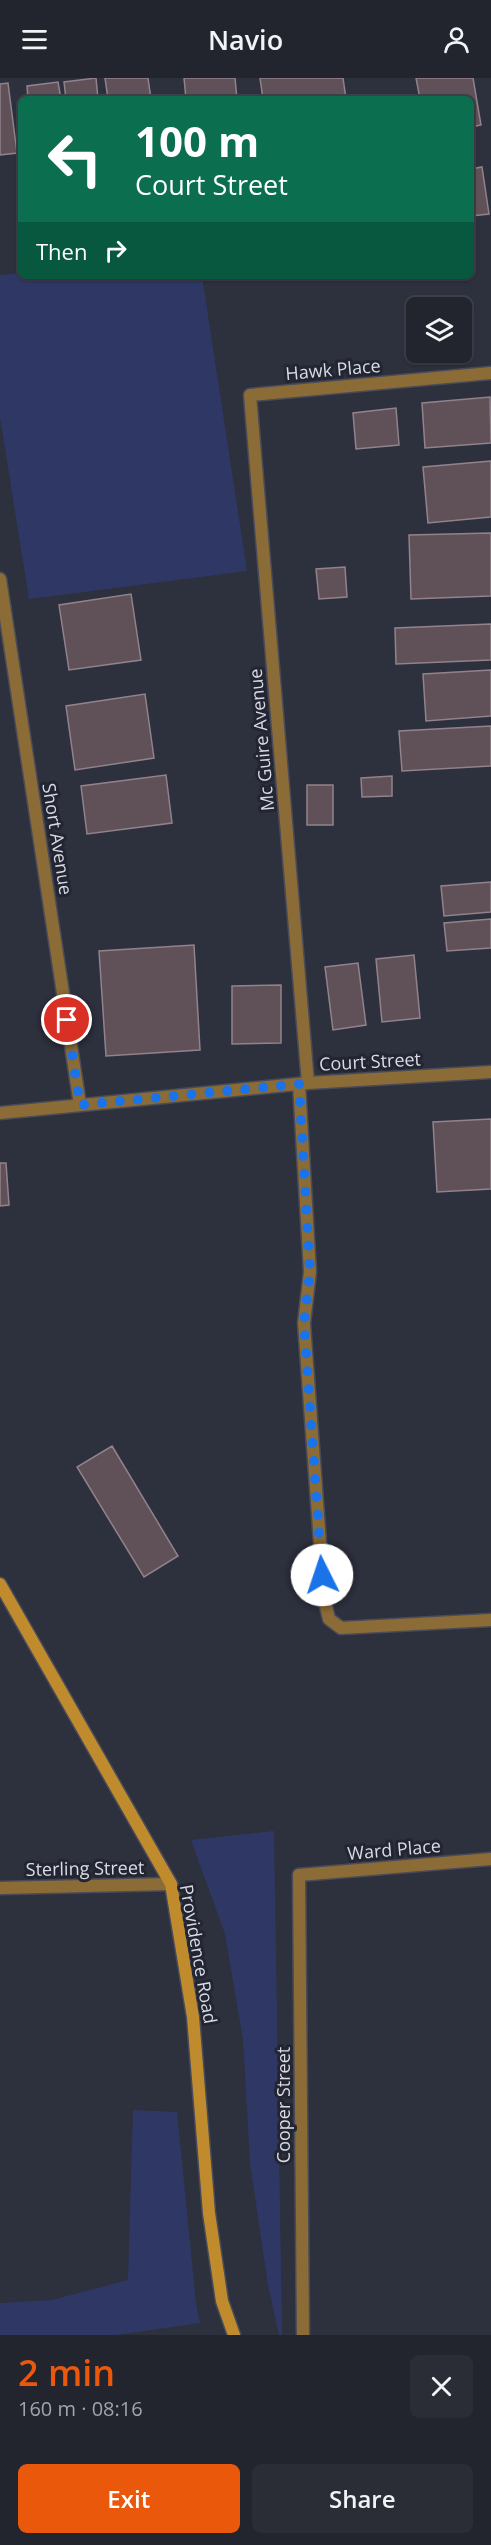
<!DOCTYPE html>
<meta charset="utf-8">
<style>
:root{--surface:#22242e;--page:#2a2c36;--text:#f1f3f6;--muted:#a2a4aa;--line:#3f414a;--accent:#ea580c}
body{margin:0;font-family:"Open Sans",sans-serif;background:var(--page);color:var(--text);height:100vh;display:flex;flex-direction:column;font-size:22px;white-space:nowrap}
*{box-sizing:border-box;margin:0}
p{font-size:20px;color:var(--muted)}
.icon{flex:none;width:33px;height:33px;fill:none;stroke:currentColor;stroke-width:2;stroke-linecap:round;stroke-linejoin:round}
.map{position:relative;height:2257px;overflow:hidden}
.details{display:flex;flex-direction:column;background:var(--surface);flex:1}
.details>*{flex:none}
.top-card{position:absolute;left:18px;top:18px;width:456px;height:183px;border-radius:9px;box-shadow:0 2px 4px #0004,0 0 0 2px var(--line);background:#0b6e4f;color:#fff;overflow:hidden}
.fabs{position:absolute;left:406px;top:219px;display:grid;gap:12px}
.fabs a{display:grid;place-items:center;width:66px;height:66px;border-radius:9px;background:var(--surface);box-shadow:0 2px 4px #0004,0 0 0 2px var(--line);font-size:30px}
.pin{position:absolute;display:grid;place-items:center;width:51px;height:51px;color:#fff;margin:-26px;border:3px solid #fff;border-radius:50%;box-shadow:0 2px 6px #0007}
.me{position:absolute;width:66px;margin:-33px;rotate:356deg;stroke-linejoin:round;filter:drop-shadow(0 0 4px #0008)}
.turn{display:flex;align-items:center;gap:21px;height:126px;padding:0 18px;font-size:27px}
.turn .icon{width:78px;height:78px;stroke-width:2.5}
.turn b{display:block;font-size:42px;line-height:51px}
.then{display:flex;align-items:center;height:57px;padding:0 18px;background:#0003;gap:12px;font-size:22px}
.round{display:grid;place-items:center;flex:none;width:63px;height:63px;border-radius:9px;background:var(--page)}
.head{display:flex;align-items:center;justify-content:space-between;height:102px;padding:0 18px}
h1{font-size:36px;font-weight:600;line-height:45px;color:var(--accent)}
.button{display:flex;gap:12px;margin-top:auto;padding:12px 18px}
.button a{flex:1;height:69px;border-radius:9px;background:var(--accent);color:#fff;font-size:24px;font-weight:600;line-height:69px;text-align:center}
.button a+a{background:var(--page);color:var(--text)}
header{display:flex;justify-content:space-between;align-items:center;height:78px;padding:0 18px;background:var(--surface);font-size:27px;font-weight:600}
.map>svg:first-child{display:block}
.green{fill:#2f3865}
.building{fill:#605159;stroke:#92828b;stroke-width:1.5}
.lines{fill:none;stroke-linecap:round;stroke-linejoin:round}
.lane-casing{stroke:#494b58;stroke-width:15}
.street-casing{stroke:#494b58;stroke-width:15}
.secondary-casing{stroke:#494b58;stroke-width:15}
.lane{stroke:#8b6b36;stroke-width:12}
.street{stroke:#8b6b36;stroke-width:12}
.secondary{stroke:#bf8b2d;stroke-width:12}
.route{stroke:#1a73e8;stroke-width:10;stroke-dasharray:0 18}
.labels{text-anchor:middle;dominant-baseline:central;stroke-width:6;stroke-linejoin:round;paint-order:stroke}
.street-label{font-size:18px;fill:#d9dbe4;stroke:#232632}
</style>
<header><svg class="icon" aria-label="menu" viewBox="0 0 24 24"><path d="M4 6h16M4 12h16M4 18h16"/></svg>Navio<svg class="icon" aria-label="person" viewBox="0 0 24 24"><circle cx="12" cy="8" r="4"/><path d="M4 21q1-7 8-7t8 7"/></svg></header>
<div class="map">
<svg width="491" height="2257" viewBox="0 0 491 2257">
<rect width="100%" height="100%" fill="#2d303d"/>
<path class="green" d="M21,195V198H202L247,493L29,521L0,339V197Z
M274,1753L282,2257H279L268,2207L250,2085L243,1961L225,1856L191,1762Z
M133,2032L177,2034L196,2225L200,2245L116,2257H0V2225L52,2222L128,2202Z"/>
<path class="building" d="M96,0L98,21H66L64,4Z
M105,0H148L151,21H108Z
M184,0H235L237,21H186Z
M260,0H343L346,21H263Z
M416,0H473L481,47L471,49V21H420Z
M58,4L61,21H28L27,8Z
M8,5L17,75L0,77V6Z
M482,89L489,136L471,138V91Z
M464,225L467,264L462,265V230H417Z
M490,319L491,365L425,370L422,325Z
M396,330L399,367L356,371L353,335Z
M491,383V439L428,445L423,389Z
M491,455V518L411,521L409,457Z
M345,489L347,519L319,521L316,491Z
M131,516L141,582L69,592L59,527Z
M491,546V582L396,586L395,550Z
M491,592V638L426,643L423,596Z
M145,616L154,680L75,692L66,628Z
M491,648V688L402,693L399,653Z
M166,697L172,745L87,756L81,708Z
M392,698V718L362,719L361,700Z
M307,707H333V747H307Z
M491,804V834L444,838L441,808Z
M491,841V870L447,873L444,845Z
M194,867L200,972L106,978L99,873Z
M414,877L420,940L382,944L376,881Z
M358,885L366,947L333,952L325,889Z
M281,907V965L232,966V908Z
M491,1041V1111L437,1114L433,1044Z
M0,1085H6L9,1127L0,1128Z
M112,1368L178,1478L144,1499L77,1389Z"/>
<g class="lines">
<defs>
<path id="lane" d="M308,1005L250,317L491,295
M299,1006L310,1194L304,1245L324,1520L329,1541L341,1550L491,1542
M299,1797L491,1781"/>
<path id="street" d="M0,501L80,1027
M0,1035L308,1005L491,994
M299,1797L303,2257
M0,1810L171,1806"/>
<path id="secondary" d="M0,1506L171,1806L193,1939L209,2135L222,2223L234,2257"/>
</defs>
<use href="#lane" class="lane-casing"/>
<use href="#street" class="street-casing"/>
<use href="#secondary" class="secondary-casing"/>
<use href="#lane" class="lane"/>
<use href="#street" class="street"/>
<use href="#secondary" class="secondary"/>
</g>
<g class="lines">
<path class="route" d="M67,942L80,1027L299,1006L310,1194L304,1245L322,1497"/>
</g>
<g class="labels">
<g class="street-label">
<text transform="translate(333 291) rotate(-5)">Hawk Place</text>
<text transform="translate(261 662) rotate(-95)">Mc Guire Avenue</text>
<text transform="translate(58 761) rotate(81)">Short Avenue</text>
<text transform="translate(370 983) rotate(-3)">Court Street</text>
<text transform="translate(394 1771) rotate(-5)">Ward Place</text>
<text transform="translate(85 1790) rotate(-1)">Sterling Street</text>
<text transform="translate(199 1876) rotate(80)">Providence Road</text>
<text transform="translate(283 2027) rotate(-90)">Cooper Street</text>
</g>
</g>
</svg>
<div class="fabs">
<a><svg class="icon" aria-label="layers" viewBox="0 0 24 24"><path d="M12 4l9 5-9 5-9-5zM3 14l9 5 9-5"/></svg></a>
</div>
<div class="pin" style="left:67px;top:942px;background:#d93025"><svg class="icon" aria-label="arrive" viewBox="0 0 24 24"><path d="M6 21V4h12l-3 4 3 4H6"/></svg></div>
<svg class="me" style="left:322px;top:1497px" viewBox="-20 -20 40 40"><circle r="19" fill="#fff"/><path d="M0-13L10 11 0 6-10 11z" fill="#1a73e8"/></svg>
<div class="top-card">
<div class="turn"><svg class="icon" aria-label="left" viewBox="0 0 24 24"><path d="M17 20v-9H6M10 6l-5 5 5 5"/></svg><div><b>100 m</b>Court Street</div></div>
<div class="then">Then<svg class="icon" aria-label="right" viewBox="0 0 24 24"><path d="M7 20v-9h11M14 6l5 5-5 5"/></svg></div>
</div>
</div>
<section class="details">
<div class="head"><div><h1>2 min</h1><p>160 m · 08:16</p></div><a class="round"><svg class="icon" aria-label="close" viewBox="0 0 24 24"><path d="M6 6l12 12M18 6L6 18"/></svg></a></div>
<div class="button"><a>Exit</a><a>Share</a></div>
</section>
